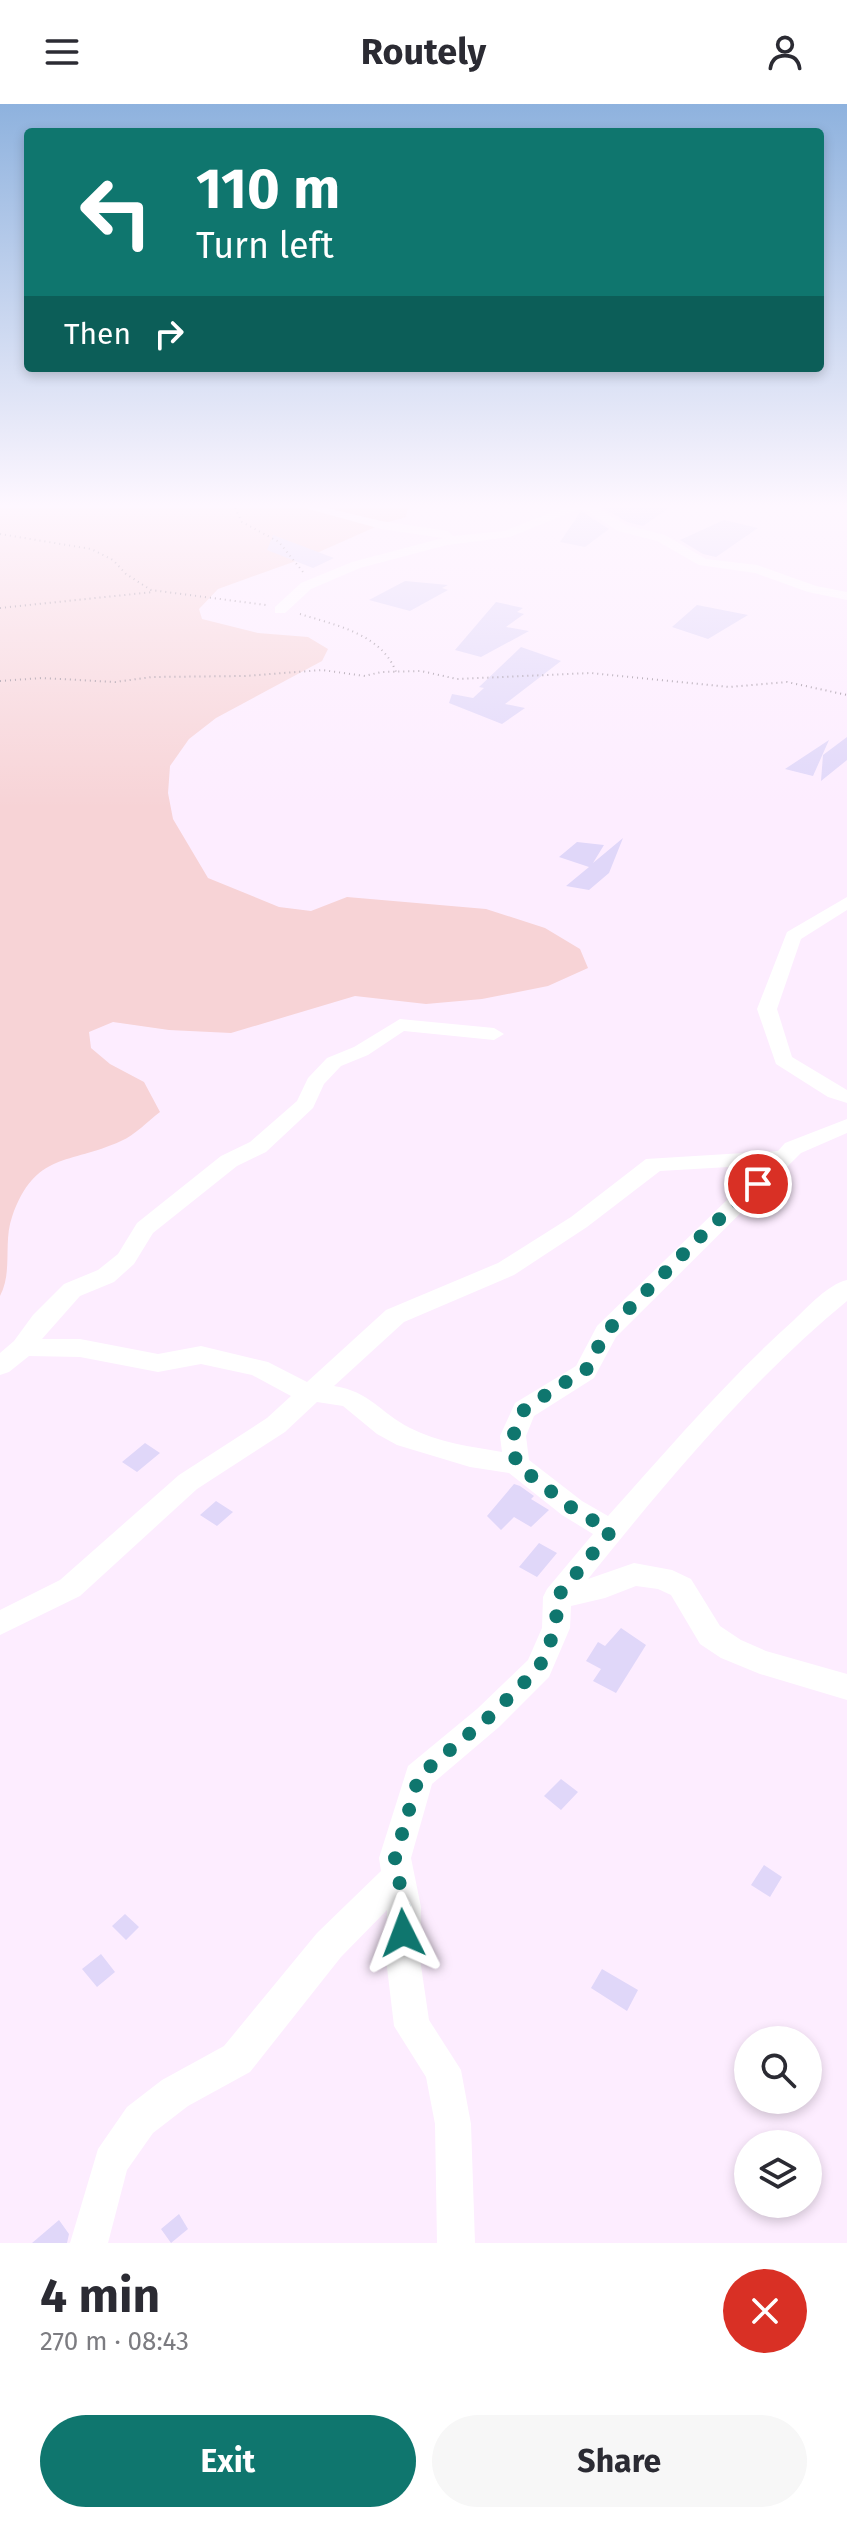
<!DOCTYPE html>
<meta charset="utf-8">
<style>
:root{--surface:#fff;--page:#f7f7f7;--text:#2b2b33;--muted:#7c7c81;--accent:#0f766e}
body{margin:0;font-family:"Fira Sans",sans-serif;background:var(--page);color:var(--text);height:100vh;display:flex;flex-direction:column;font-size:30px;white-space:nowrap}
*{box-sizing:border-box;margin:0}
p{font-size:26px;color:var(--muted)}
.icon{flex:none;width:44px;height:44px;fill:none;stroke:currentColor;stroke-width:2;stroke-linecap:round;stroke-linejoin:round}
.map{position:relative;height:2139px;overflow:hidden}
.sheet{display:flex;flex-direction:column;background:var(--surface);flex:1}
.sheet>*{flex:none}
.hud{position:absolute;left:24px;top:24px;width:800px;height:244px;border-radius:8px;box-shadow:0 4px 12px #0003;background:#0f766e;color:#fff;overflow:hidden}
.controls{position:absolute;left:734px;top:1922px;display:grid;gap:16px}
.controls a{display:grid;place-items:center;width:88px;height:88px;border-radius:50%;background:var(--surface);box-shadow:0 4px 12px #0003;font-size:40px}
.pin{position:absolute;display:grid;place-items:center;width:68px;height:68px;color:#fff;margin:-34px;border:4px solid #fff;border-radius:50%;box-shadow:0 2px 8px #0007}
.me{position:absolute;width:88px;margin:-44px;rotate:357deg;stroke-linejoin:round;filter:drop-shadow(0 0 6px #0008)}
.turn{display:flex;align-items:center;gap:28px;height:168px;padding:0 40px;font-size:36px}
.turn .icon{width:104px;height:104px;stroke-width:2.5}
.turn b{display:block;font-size:56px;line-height:68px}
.then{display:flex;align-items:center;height:76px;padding:0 40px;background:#0003;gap:16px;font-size:30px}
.round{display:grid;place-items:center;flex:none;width:84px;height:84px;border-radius:42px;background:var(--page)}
.head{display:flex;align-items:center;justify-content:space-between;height:136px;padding:0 40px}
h1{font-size:48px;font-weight:700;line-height:60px}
.action{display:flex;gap:16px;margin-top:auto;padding:16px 40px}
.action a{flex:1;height:92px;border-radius:48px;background:var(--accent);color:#fff;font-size:32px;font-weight:700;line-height:92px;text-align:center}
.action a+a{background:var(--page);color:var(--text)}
header{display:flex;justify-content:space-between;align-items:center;height:104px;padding:0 40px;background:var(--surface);font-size:36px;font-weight:700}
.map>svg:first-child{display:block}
.green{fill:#f7d3d6}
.building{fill:#e0d7f9}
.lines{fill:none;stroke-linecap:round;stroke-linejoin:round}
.path{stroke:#8c818d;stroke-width:2;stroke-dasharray:1 4;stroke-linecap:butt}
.street{fill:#fff;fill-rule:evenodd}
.route{stroke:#0f766e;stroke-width:14;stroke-dasharray:0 25.2}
</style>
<header><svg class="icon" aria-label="menu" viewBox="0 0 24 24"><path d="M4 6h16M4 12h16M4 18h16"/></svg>Routely<svg class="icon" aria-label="person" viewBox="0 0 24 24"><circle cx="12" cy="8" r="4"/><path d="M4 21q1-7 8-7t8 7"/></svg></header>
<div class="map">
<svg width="847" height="2139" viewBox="0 0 847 2139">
<rect width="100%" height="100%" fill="#fdedff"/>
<path class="green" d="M0,404H408L406,413L382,420L310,452L218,485L199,505L202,515L258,529L308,533L328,545L322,557L216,614L189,635L170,662L168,689L173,715L208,774L279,803L311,807L347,793L486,805L545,824L580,845L588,864L548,882L482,895L426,900L355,892L231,929L169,926L113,918L89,928L91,944L110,960L144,978L160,1008C148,1017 135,1031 121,1037C69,1061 35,1047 12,1113C3,1139 13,1167 0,1192Z"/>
<path class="building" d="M603,404H669L643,422L627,418Z
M581,407L609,425L585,443L560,438Z
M724,416L758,424L716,453L703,450L680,436Z
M273,431L334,454L313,464L267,446Z
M405,477L448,481L442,484L448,486L410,507L369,496Z
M496,498L523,504L517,508L524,510L506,523L529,527L481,553L455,546Z
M697,501L748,511L708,535L672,523Z
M521,543L561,557L505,600L525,604L502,620L449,599L452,590L473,594L484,584L479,583Z
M847,633V656L821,677L823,651Z
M829,636L813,672L785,665Z
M623,734L609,769L589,786L566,782L589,763L559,753L577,738L604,741L593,759Z
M145,1339L160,1349L137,1368L122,1358Z
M514,1380L520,1382L534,1392L531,1395L549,1406L531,1423L514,1413L501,1426L487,1412Z
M216,1397L233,1408L217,1422L200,1411Z
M539,1439L557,1449L537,1473L519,1463Z
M621,1524L646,1541L616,1589L593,1577L601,1565L586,1557L598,1538L605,1542Z
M561,1675L578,1688L561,1706L544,1692Z
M764,1761L782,1773L770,1793L751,1781Z
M125,1810L139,1823L126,1836L112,1822Z
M101,1850L115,1868L97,1883L82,1865Z
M602,1865L638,1886L627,1907L591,1884Z
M179,2110L188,2125L171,2139L161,2125Z
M59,2116L69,2130L67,2139H32Z"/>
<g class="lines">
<path class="path" d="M235,404L242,418L279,438L303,468
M0,430L91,445L113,456L126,470L151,486L266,501
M0,504L153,488
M300,510C335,521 382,530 396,568
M0,577L42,574L115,578L152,573L245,572L322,566L365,572L381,568L421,567L457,575L591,569L729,583L787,578L847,591"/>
<path class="street" d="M305,404H327L381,417L448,427L453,432L504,427L563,404H581L510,433L447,441L360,464L311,485L285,509H275V503L301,479L352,458L443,434L381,425Z
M582,404H597L626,421L665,431L706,455L757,461L816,482L847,488V496L808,488L755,469L699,461L657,437L618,427Z
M847,793V806L801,835L777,905L792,953L847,986V999L828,993L776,960L757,905L787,828Z
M400,915L494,924L504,930L494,936L404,927L368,951L341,962L324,980L313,1004L266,1048L237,1062L153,1129L134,1160L114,1178L80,1192L42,1235H80L158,1250L201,1242L268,1258L307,1278L386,1206L498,1159L571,1113L646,1055L778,1047L785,1039L847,1015V1029L801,1049L616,1233L594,1274L534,1312L526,1332L529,1356L582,1397L608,1412C668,1345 727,1276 794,1216C809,1202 827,1181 847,1176V1197C750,1277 667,1377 588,1475L634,1459L672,1466L691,1475L720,1522L741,1536L766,1547L847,1570V1596L760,1570L721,1554L700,1540L671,1491L658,1485L636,1482L605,1494L571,1502L570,1524L549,1573L499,1623L432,1680L411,1754L421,1803L420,1855L429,1916L461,1966L471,2020L475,2139H437L435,2020L426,1973L394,1922L386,1855L387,1806L341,1853L250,1968L188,2002L153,2029L127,2066L108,2139H70L98,2045L127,2003L162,1976L224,1942L317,1829L381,1767L379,1754L408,1662L477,1605L528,1556L542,1524L543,1493L547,1485L593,1430L562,1411L509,1369L470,1363L397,1341L377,1330L343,1302L317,1298L285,1328L197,1385L80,1492L0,1531V1506L60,1476L179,1371L267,1314L291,1292L252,1271L201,1260L158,1268L80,1253L29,1252L9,1268L0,1271V1249L14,1237L33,1211L64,1180L98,1166L118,1150L137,1119L221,1052L250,1038L297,997L308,974L327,954L354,943ZM763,1061L597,1222L576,1262L515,1299L500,1332L502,1348C472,1343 437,1338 410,1324C379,1308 371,1288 334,1282L404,1218L514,1171L587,1123L660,1067Z"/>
</g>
<linearGradient id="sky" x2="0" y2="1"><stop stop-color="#8eb2de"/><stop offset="0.57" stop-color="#fef7ff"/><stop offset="1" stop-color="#fef7ff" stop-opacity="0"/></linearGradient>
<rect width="847" height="704" fill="url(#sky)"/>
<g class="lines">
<path class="route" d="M403,1829L404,1803L395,1754L419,1672L488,1614L539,1564L556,1524L557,1493L611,1427L572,1404L516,1360L513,1332L524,1306L560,1281L585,1268L606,1228L705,1128L758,1080"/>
</g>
</svg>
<div class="controls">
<a><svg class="icon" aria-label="search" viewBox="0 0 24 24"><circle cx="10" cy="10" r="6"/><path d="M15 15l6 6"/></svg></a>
<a><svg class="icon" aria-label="layers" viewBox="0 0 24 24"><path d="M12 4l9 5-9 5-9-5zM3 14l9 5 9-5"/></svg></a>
</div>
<div class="pin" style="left:758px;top:1080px;background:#d93025"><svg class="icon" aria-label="arrive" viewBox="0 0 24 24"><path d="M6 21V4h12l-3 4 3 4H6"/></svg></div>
<svg class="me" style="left:403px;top:1829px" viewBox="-20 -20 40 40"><path d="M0-17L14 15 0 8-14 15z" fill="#0f766e" stroke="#fff" stroke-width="4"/></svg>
<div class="hud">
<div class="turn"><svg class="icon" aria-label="left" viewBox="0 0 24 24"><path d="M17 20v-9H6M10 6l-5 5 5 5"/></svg><div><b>110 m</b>Turn left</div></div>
<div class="then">Then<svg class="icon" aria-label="right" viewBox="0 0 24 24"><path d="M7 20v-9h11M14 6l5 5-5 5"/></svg></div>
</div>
</div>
<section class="sheet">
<div class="head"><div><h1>4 min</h1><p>270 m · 08:43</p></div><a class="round" style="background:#d93025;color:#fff"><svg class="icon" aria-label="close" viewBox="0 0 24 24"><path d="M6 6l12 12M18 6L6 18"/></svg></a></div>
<div class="action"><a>Exit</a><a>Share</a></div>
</section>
